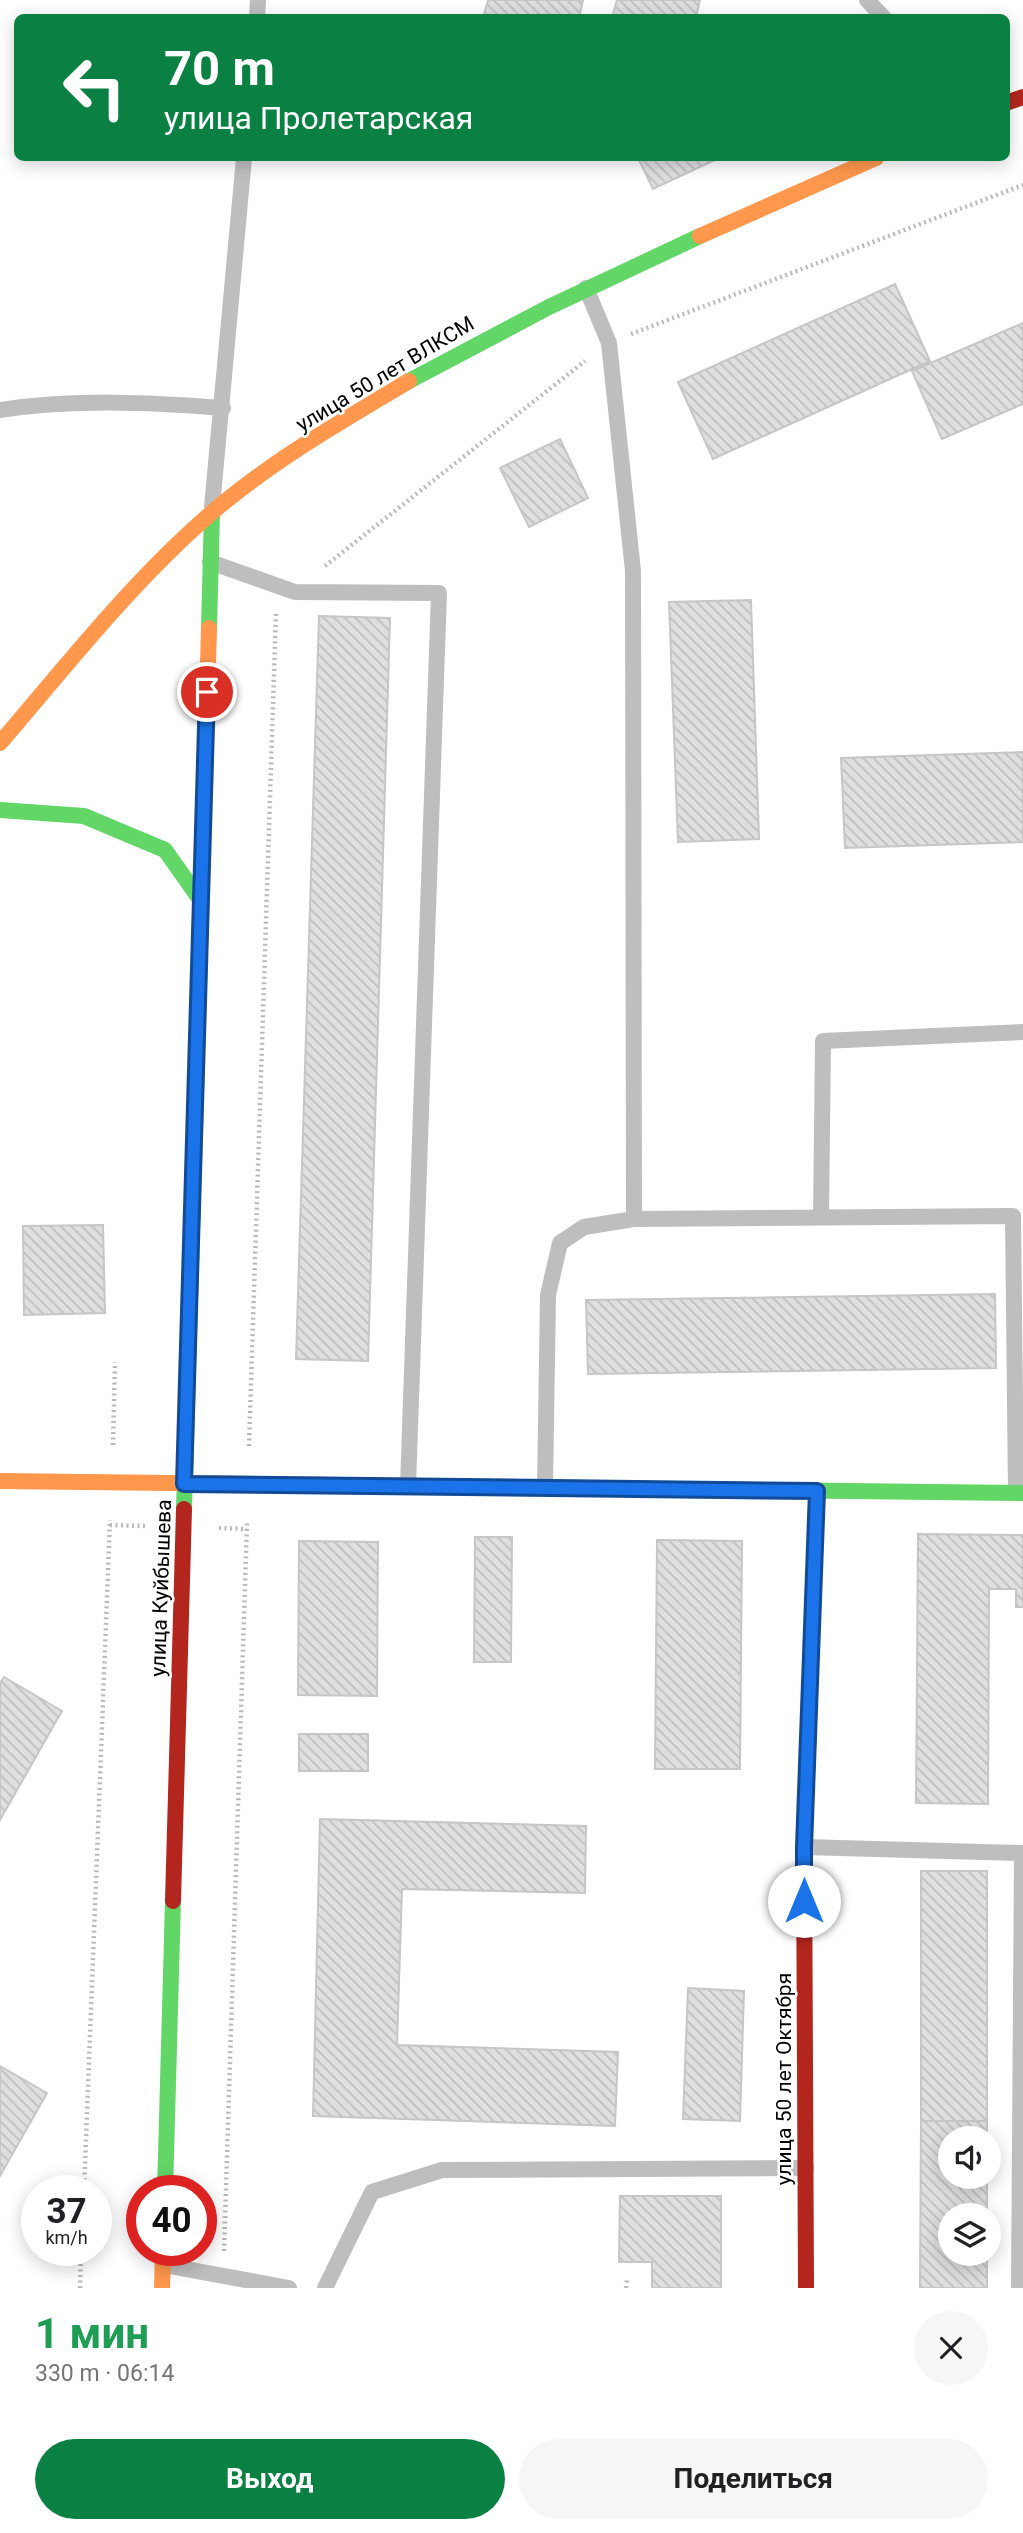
<!DOCTYPE html>
<html lang="ru">
<meta charset="utf-8">
<style>
:root{--surface:#fff;--page:#f6f6f6;--text:#202124;--muted:#757577;--accent:#0b8043}
body{margin:0;font-family:Roboto,sans-serif;background:var(--page);color:var(--text);height:100vh;display:flex;flex-direction:column;font-size:26px;white-space:nowrap}
*{box-sizing:border-box;margin:0}
p{font-size:23px;color:var(--muted)}
.icon{flex:none;width:38px;height:38px;fill:none;stroke:currentColor;stroke-width:2;stroke-linecap:round;stroke-linejoin:round}
.map{position:relative;height:2288px;overflow:hidden}
.drawer{display:flex;flex-direction:column;background:var(--surface);flex:1}
.drawer>*{flex:none}
.banner{position:absolute;left:14px;top:14px;width:996px;height:147px;border-radius:10px;box-shadow:0 4px 18px #0003;background:#0b8043;color:#fff;overflow:hidden}
.tools{position:absolute;left:938px;top:2126px;display:grid;gap:14px}
.tools a{display:grid;place-items:center;width:63px;height:63px;border-radius:50%;background:var(--surface);box-shadow:0 4px 18px #0003;font-size:35px}
.speed{position:absolute;left:21px;top:2175px;display:flex;gap:14px;font-size:35px;font-weight:700;text-align:center}
.speed>*{display:grid;place-content:center;width:91px;height:91px;border-radius:50%;background:var(--surface);box-shadow:0 4px 18px #0003;line-height:1}
.speed small{font-size:18px;font-weight:400}
.speed .limit{border:10px solid #d22;background:#fff;color:#111}
.pin{position:absolute;display:grid;place-items:center;width:60px;height:60px;color:#fff;margin:-30px;border:4px solid #fff;border-radius:50%;box-shadow:0 2px 7px #0007}
.me{position:absolute;width:77px;margin:-38px;rotate:0deg;stroke-linejoin:round;filter:drop-shadow(0 0 5px #0008)}
.turn{display:flex;align-items:center;gap:24px;height:147px;padding:0 35px;font-size:32px}
.turn .icon{width:91px;height:91px;stroke-width:2.5}
.turn b{display:block;font-size:49px;line-height:60px}
.round{display:grid;place-items:center;flex:none;width:74px;height:74px;border-radius:37px;background:var(--page)}
.overview{display:flex;align-items:center;justify-content:space-between;height:119px;padding:0 35px}
h1{font-size:42px;font-weight:700;line-height:52px;color:#1e9e55}
.button{display:flex;gap:14px;margin-top:auto;padding:14px 35px}
.button a{flex:1;height:80px;border-radius:42px;background:var(--accent);color:#fff;font-size:28px;font-weight:700;line-height:80px;text-align:center}
.button a+a{background:var(--page);color:var(--text)}
.map>svg:first-child{display:block}
.building{fill:url(#building-back-hatch);stroke:#c6c6c6;stroke-width:2}
.lines{fill:none;stroke-linecap:round;stroke-linejoin:round}
.path{stroke:#b9b9b9;stroke-width:4.5;stroke-dasharray:2 3.5;stroke-linecap:butt}
.lane{stroke:#bebebe;stroke-width:16}
.fast{stroke:#63d668;stroke-width:16}
.slow{stroke:#ff974d;stroke-width:16}
.jam{stroke:#b3261e;stroke-width:16}
.route-casing{stroke:#114b97;stroke-width:18}
.route{stroke:#1a73e8;stroke-width:12}
.labels{text-anchor:middle;dominant-baseline:central;stroke-width:5;stroke-linejoin:round;paint-order:stroke}
.street-label{font-size:21px;fill:#000;stroke:#fff}
</style>
<div class="map">
<svg width="1023" height="2288" viewBox="0 0 1023 2288">
<defs>
<pattern id="building-back-hatch" width="6" height="6" patternUnits="userSpaceOnUse" patternTransform="scale(1.75)"><rect width="6" height="6" fill="#dfdfdf"/><path d="M-1 5l2 2M0 0l6 6M5-1l2 2" fill="none" stroke="#bebebe"/></pattern>
</defs>
<rect width="100%" height="100%" fill="#fff"/>
<path class="building" d="M488,0H583L579,18H483Z
M617,0H700L696,18H612Z
M638,158H719L653,189Z
M895,284L930,361L713,459L678,382Z
M1023,323V404L942,439L912,371Z
M560,439L588,498L529,527L500,468Z
M751,600L759,839L678,842L669,602Z
M319,616L390,618L368,1361L296,1359Z
M1023,752V842L845,848L841,758Z
M103,1225L105,1313L24,1315L23,1226Z
M995,1294L996,1368L588,1374L586,1300Z
M918,1534L1023,1535V1607H1016V1589H989L988,1804L916,1803Z
M475,1537H512L511,1662H474Z
M657,1540L742,1541L740,1769H655Z
M299,1541L378,1542L377,1696L298,1695Z
M4,1677L62,1711L0,1820V1683Z
M299,1734H368V1771H299Z
M320,1819L586,1826L585,1893L402,1889L397,2045L618,2052L615,2126L313,2116Z
M921,1871H987V2121H921Z
M688,1988L744,1991L740,2121L683,2119Z
M0,2066L47,2093L0,2176Z
M921,2121H987V2138H950V2177H987V2216H950V2254H987V2288H920Z
M620,2196H721V2288H652V2262H619Z"/>
<g class="lines">
<path class="path" d="M631,334L1023,185
M325,566L585,361
M113,1445L115,1362
M249,1446L276,612
M110,1525L147,1526
M219,1528L247,1529
M84,2191L110,1520
M224,2251L247,1522
M80,2288L81,2250
M626,2288L627,2280"/>
<path class="lane" d="M867,0L884,18
M257,18L258,0
M0,410C74,399 148,402 223,408
M212,507L244,158
M210,562L295,592L439,593L408,1486
M821,1216L823,1041L1023,1032
M634,1219L1013,1216L1016,1493
M545,1488L548,1295L560,1243L584,1227L634,1219L633,571L609,343L586,288
M804,1847L1022,1853L1019,2288
M164,2265L289,2288
M325,2288L372,2192L442,2170L806,2168"/>
<path class="fast" d="M409,381L549,307L700,236
M209,628L212,513
M0,810L84,816L165,850L201,901
M427,1486L1023,1493
M184,1509L195,1126
M165,2191L173,1901"/>
<path class="slow" d="M700,236L876,158
M0,743C67,665 131,583 209,515C270,462 340,422 409,381
M195,1126L209,628
M0,1481L427,1486
M809,1722L817,1491
M162,2288L163,2250"/>
<path class="jam" d="M1006,103L1023,97
M173,1901L184,1509
M806,2288L804,1847L809,1722"/>
</g>
<g class="lines">
<defs>
<path id="route" d="M207,692L184,1484L817,1491L804,1847V1901"/>
</defs>
<use href="#route" class="route-casing"/>
<use href="#route" class="route"/>
</g>
<g class="labels">
<g class="street-label">
<text transform="translate(385 374) rotate(-31)">улица 50 лет ВЛКСМ</text>
<text transform="translate(161 1588) rotate(-88)">улица Куйбышева</text>
<text transform="translate(784 2079) rotate(-90)">улица 50 лет Октября</text>
</g>
</g>
</svg>
<div class="tools">
<a><svg class="icon" aria-label="sound" viewBox="0 0 24 24"><path d="M4 9h4l5-4v14l-5-4H4zM17 9q2 3 0 6"/></svg></a>
<a><svg class="icon" aria-label="layers" viewBox="0 0 24 24"><path d="M12 4l9 5-9 5-9-5zM3 14l9 5 9-5"/></svg></a>
</div>
<div class="speed"><div>37<small>km/h</small></div><div class="limit">40</div></div>
<div class="pin" style="left:207px;top:692px;background:#d93025"><svg class="icon" aria-label="arrive" viewBox="0 0 24 24"><path d="M6 21V4h12l-3 4 3 4H6"/></svg></div>
<svg class="me" style="left:804px;top:1901px" viewBox="-20 -20 40 40"><circle r="19" fill="#fff"/><path d="M0-13L10 11 0 6-10 11z" fill="#1a73e8"/></svg>
<div class="banner">
<div class="turn"><svg class="icon" aria-label="left" viewBox="0 0 24 24"><path d="M17 20v-9H6M10 6l-5 5 5 5"/></svg><div><b>70 m</b>улица Пролетарская</div></div>
</div>
</div>
<section class="drawer">
<div class="overview"><div><h1>1 мин</h1><p>330 m · 06:14</p></div><a class="round"><svg class="icon" aria-label="close" viewBox="0 0 24 24"><path d="M6 6l12 12M18 6L6 18"/></svg></a></div>
<div class="button"><a>Выход</a><a>Поделиться</a></div>
</section>
